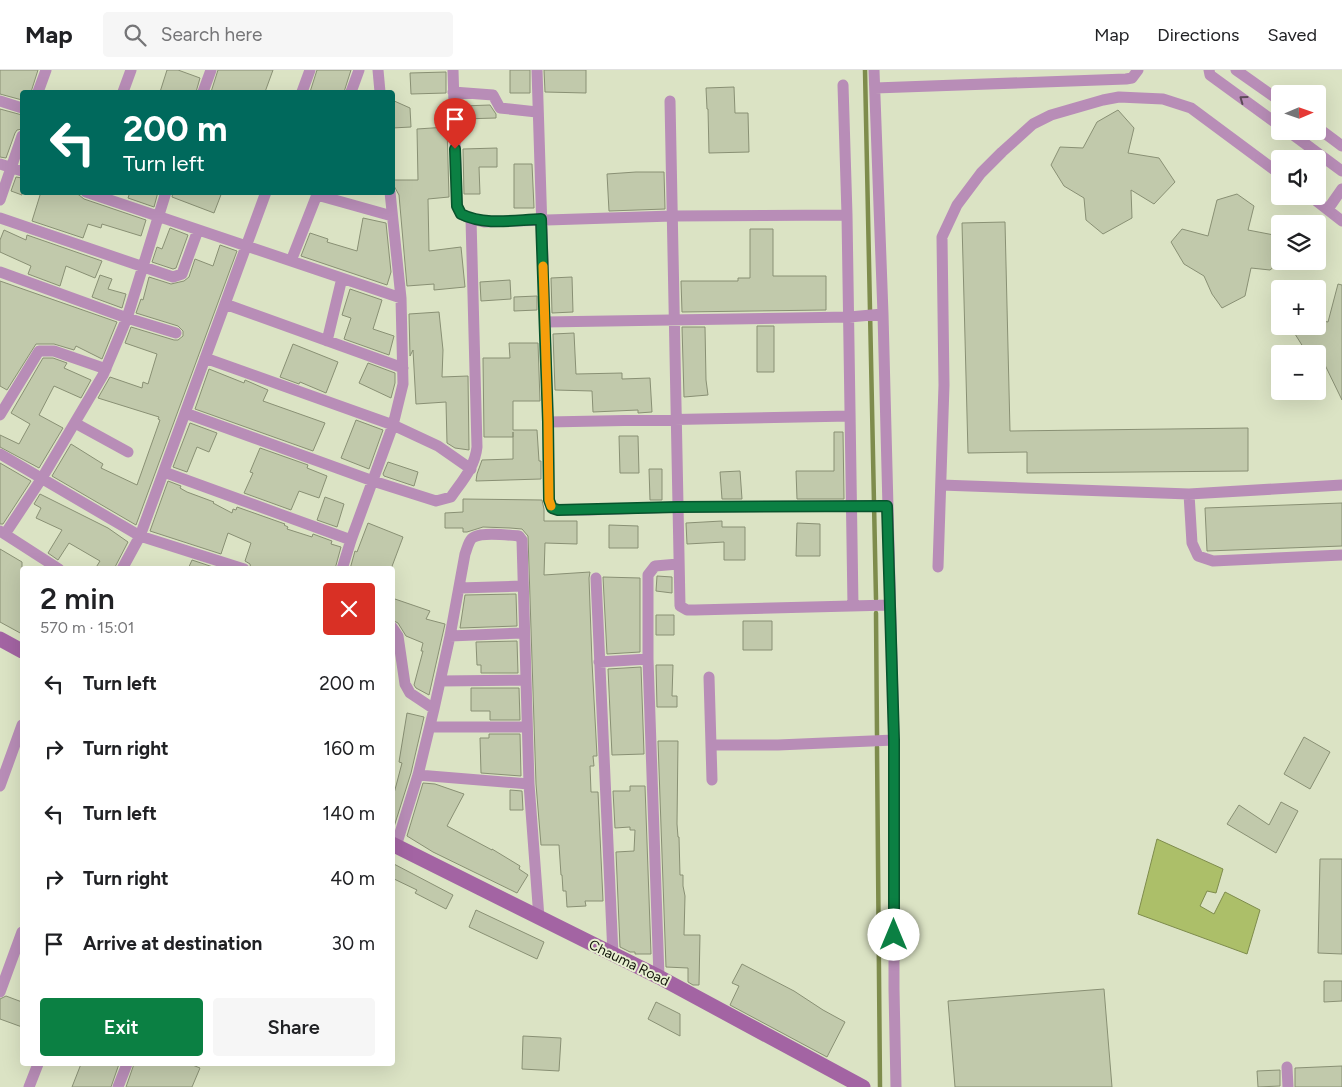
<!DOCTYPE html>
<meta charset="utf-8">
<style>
:root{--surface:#fff;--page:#f6f6f6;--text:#202124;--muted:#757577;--line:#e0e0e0;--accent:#0b8043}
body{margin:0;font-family:Figtree,sans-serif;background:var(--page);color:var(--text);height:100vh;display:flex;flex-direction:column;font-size:19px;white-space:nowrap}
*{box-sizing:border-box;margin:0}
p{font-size:16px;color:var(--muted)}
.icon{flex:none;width:28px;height:28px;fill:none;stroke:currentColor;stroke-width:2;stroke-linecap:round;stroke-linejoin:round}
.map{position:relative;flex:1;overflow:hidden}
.panel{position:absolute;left:20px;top:496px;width:375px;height:500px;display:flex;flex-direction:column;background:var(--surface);border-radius:5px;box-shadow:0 5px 20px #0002}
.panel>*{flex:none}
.hud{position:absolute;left:20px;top:20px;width:375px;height:105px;border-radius:5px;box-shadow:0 5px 20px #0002;background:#00695c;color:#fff;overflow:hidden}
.needle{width:32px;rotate:88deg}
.buttons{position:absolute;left:1271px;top:15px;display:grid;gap:10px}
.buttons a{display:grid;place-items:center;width:55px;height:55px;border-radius:5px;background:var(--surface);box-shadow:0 5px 20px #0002;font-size:25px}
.pin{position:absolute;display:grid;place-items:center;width:42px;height:42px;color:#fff;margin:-51px -21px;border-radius:50% 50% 50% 0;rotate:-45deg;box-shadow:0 0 5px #0007}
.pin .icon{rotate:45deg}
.me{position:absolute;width:55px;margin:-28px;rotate:0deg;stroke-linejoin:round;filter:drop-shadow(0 0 4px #0008)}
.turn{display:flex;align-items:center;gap:18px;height:105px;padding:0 20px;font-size:22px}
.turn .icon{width:65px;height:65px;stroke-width:2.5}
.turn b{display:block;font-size:35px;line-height:42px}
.round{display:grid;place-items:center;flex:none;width:52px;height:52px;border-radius:5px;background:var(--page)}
.summary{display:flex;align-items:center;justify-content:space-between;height:85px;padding:0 20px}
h1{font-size:30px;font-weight:600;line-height:38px}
.action{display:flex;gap:10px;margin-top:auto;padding:10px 20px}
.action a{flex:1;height:58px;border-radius:5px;background:var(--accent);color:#fff;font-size:20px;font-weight:600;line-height:58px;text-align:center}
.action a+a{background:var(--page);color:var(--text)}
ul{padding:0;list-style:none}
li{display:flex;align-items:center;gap:15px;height:65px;padding:0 20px}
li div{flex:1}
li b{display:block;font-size:19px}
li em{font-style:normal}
header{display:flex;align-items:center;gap:30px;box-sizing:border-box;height:70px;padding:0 25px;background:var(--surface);border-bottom:1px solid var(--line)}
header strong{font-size:24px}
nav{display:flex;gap:28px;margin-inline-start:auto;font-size:18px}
.search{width:350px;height:45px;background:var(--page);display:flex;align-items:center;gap:12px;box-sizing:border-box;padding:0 18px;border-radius:5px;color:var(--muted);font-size:19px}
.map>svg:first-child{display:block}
.water{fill:#acbf69;stroke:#7e8c4c}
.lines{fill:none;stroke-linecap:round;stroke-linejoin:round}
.stream{stroke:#7e8c4c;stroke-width:4.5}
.building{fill:#c1c9ab;stroke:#899074}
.street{stroke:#b88db7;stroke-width:11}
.secondary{stroke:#a364a3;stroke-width:15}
.oneway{stroke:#5d4b58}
.route-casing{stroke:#07532c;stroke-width:12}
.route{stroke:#0b8043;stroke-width:9}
.slow{stroke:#f59e0b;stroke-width:9}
.labels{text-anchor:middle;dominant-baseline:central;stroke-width:4;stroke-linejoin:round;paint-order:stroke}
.street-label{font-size:14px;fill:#12150a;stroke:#e8f0d1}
</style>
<header>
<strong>Map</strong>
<div class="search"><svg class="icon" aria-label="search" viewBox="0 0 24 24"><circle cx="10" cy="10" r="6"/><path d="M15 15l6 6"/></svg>Search here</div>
<nav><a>Map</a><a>Directions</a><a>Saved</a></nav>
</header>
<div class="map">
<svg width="1342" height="1017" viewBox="0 0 1342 1017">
<rect width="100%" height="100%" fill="#dbe3c4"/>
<path class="water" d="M1157,769L1223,799L1216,823L1207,821L1200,836L1214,844L1225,822L1260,840L1247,884L1138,844Z"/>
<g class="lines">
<path class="stream" d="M865,0L876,529
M876,543L877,665
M877,677L880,1017"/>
</g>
<path class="building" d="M0,0H38L31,22H22V30L0,24Z
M167,0H178L200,8L196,22H160Z
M218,0H273L265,22H211Z
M317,0H351L344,22H310Z
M510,0H530V23H510Z
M544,0H586V23L545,22Z
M446,2V23L411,24L410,3Z
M734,17L735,43H748L749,82L709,83L708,39H707L706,18Z
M392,30L410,38L411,57L392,58Z
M490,35L496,44V48L462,49V36Z
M0,39L22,45V59L17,60L15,63L6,88L0,87Z
M1118,40L1134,58L1128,83L1159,88L1175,112L1154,134L1131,120L1132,148L1103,164L1086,150L1084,128L1064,116L1051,95L1060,77L1083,78L1097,52Z
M447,57L449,127L428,129L429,181L461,177L465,217L434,220V214L407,216L399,125L394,116V110H418L417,59Z
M497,78V97H479L480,124H464L463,79Z
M514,94H532L534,138H514Z
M636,102H664L665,139L609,141L607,104Z
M16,107L22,108V125L11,121Z
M41,122H74L79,125L84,129L146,150L141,166L102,154L101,158L88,154L83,168L32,151Z
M130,122H158L154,137L128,128Z
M173,122H222L214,143L172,127Z
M1237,124L1254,136L1248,160L1279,166L1280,192L1270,200L1251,198L1245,226L1222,238L1212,224L1204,206L1184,194L1171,172L1182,159L1208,166L1217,130Z
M363,148L386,153L391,202L387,215L301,186L310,163L328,169L327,172L357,181Z
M1005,152L1010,361L1248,358V401L1027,403V382L968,383L962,153Z
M170,158L188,165L176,198L173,199L152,192L157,177L162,179Z
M750,159H773V206H826V240L682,242L681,211H738V208H750Z
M4,160L26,170L27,165L102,191L95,208L66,196L60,216L28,204L31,196L0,182V170Z
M220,175L237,181L136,455L52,406L71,374L103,394L101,398L137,415L160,350L158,349L159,347L98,328L110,307L142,318L143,312L148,314L157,284L125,273L131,257L174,270H178L183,266V261L178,256L136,243L141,229L143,230L149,207L171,214L184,211L189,207L195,189L213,196Z
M100,205L112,209L108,219L126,224L122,238L92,227Z
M572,207L573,242L552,243L551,208Z
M510,210L511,229L481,231L480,212Z
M0,211L117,252L102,289L76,276L74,280L54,274H36L7,320L0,316Z
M1338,214L1342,215V330L1324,293L1318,288V284H1310L1305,280L1290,256H1318V250L1328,252Z
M350,219L382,230L373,259L394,266L389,285L344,269L351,248L342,245Z
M537,226V240L514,241V227Z
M439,242L443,280L442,307L468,306L469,380L455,378L447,373L446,332L416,334L413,280L410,286L409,244Z
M757,256H774V302H757Z
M682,257H705L706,310L708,325L684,327Z
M574,263L576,304L622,303V309L650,308L652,342L638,343V340L593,342L592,321L555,320L553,264Z
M509,273H538L540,331H513V360H537L539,391H541V409L476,411L477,404L482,390L513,389V362V367H484L483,288H510Z
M293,274L338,292L326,323L300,312L299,314L280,307Z
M43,288H53L67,293L64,298L91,310L81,328L54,316L39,345L63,358L39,398L0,377V365L19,374L30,354L11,343Z
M368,293L395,303V313L391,328L359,313Z
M209,299L244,313L245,310L268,320L263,331L325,353L313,381L195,339Z
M356,350L383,360L369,399L341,388Z
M190,353L217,363L209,382L197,377L187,402L173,397Z
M834,362H843L844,429H797L796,401H834Z
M619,366H638L639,403H620Z
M260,378L308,395L307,398L327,406L319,428L299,421L291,440L244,423L253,403L250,402Z
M388,392L418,402L414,416L384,406L383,404Z
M0,393L31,411L3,454H0Z
M649,399H662V430H650Z
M740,401L742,429H722L720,402Z
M168,411L181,416L180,418L187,422L214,432L213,433L232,443L233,439L236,440L237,437L285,454L284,455L288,457L287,459L312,467L313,464L332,471L331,474L341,477L335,499H251L250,494L245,491L251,473L228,463L221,484L150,461Z
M40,424L108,458L128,472L114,499H95L100,491L69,473L58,490L48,483L62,460L36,448L41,438L34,434Z
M325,427L344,434L337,457L317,450Z
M463,429L542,430L544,439V451H577V474L545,473L544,505L590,502L589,508L592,592L597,686H593L594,696H590L591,722H598L603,831H585L586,836L567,837L566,821H563L562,805H561L559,775H541L536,714L528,466L522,459L510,458L483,457L467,462H463V458H445V443L463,442Z
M1342,433V476L1207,481L1205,438Z
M722,451V457H745V490H724V472L687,474L686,453Z
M368,453L403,467L391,499H350L355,481L357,482Z
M797,453L820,454V486H796Z
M609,455L638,456V478H609Z
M0,479L22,492V564L0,552Z
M192,490L216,498L188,499Z
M657,506L672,507V523L656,521Z
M603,507L640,508V582L607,584Z
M516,524L517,556L460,558L465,525Z
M392,528L430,541L426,549L445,554L429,625L416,618L414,615L423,581H421L423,573L406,566L398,553L392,550Z
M656,545H674V565H656Z
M743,551H772V580H743Z
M517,571L518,603H481V595H477L476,572Z
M656,595H673L672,626H677V637H657Z
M641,597L644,684L612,685L608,599Z
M471,618H519L520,650H490V641H471Z
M407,643L424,647L411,703L393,760L392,731L402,693L399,692Z
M489,664H520L521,706L481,703L480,668H489Z
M1304,667L1330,682L1310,719L1284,704Z
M658,671H678L677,754L678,767H679L680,805H683V816L685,826L684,865H700L699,915H693L688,912V898L666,897Z
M423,713L435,714L464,724L447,756L492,780V779L520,796L519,799L528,805L517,823L433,782L407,766Z
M630,716H645L651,884H635V882H630L620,877L616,782L634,781L635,760H630V757L615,758L613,721H630Z
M510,720L522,721L523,740H510Z
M1281,732L1298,741L1276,783L1227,754L1239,735L1269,755Z
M1320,789H1342V884L1318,883Z
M392,793L453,825L446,839L415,823L417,820L392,808Z
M476,840L544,872L537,889L469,857Z
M742,894L794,921L823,940L845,952L827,987L730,935L739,916L732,913Z
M1324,911H1342V931L1324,932Z
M1104,919L1112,1017H955L948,931Z
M6,926L22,932V957L0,949V929Z
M656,932L680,944V966L648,949Z
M523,966L561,968L559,1001L522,999Z
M81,994H119L111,1017H72Z
M134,994H190L200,998L192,1017H126Z
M1342,996V1017H1295V998Z
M1280,1000V1016L1258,1017L1257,1001Z"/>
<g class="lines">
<path class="street" d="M378,0L380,22
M453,0L457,136L461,144L471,149L484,152L672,146L847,145
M537,0L548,352L549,430L552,438L558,440H588L677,437L887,436
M874,0L883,244L894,670V919L896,1017
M1209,0L1210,5L1280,56
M1236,0L1280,31
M843,15L847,145L853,536
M875,18L1126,9L1132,8L1138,0
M38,22L46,0
M123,22L131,0
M203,22L211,0
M302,22L310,0
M351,22L359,0
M453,22L493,25L500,38L537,42
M0,31L22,38
M670,31L680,536L687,540H695L890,535
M1318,58L1342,76
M1288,61L1342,101
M0,94L22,101
M86,122L401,228
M317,125L392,146
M1310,126L1342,151
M0,130L22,66
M1328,139L1342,119
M0,148L173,207L182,204L198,160
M291,191L318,122
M0,202L127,248L176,263
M225,234L403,298
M545,252L849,247L883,244
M327,271L342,208
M205,288L393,355L438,376L471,399
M185,343L373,411L436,431L451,427C462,411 475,397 477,377L471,149
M0,345L39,281H54L106,299
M548,352L850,346
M75,353L128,382
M0,384L140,466L244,499
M164,402L351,470
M941,415L1189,424L1342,415
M1189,424L1192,473L1198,486L1213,491L1342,485
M0,461L59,499
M5,464L42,408L103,305L127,248L166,122
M938,497L944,315L942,167L957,135L981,103L1002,82L1033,54L1051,45L1103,30L1119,27L1163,29L1191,38L1280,104
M122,499L140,466L266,122
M342,499L351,470L393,355L403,314L401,228L390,122
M596,508L613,885
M459,518L522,516
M392,557L398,566L405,614L410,623L434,639
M450,566L523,563
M648,589V505L655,496L678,494
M599,592L648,589L659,907
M709,607L712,710
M440,611L525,610
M430,657H527
M711,675H778L894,670
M418,705L529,714
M0,716L22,655
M396,776L418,705L434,639L450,566L465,484C467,479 469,469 474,467C483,462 509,465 519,466L522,470L529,714L539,848
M0,922L22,862
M1287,997L1288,1017
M29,1017L38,994
M118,1017L127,994"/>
<path class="secondary" d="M0,569L22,581
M392,774L659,907L863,1017"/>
</g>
<defs><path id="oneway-chevron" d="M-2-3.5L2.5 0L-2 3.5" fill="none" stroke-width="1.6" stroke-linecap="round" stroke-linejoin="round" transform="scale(1.25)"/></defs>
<use class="oneway" href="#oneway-chevron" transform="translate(1243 29) rotate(-144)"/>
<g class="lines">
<defs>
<path id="route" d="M455,79L457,136L461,144C485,156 514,150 541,149L548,352L549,430L552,438L558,440L677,437L887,436L894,670V865"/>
</defs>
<use href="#route" class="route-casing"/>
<use href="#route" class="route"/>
<path class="slow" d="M543,196L548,352L549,430L551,436"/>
</g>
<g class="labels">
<g class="street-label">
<text transform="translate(629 893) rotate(26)">Chauma Road</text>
</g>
</g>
</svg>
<div class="buttons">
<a><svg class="needle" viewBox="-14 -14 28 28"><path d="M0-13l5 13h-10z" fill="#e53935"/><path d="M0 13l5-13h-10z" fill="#757577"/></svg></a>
<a><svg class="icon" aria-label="sound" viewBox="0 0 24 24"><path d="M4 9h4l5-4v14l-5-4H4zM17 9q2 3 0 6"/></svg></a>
<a><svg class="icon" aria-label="layers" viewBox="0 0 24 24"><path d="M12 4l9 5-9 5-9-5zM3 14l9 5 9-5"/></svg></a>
<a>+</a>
<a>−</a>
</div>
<div class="pin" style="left:455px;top:79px;background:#d93025"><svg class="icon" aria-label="arrive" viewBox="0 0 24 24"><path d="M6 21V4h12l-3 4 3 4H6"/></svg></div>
<svg class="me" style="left:894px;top:865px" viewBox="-20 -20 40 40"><circle r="19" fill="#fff"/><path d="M0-13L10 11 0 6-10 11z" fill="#0b8043"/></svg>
<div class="hud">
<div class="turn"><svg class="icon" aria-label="left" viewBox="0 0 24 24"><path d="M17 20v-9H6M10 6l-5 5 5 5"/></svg><div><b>200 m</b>Turn left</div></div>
</div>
<section class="panel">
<div class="summary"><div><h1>2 min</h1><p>570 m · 15:01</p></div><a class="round" style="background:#d93025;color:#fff"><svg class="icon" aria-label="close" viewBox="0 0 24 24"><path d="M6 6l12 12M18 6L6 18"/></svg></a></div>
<ul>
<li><svg class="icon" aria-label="left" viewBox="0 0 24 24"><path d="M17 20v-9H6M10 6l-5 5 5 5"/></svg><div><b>Turn left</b></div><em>200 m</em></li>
<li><svg class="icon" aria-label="right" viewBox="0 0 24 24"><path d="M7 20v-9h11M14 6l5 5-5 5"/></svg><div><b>Turn right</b></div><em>160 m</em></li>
<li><svg class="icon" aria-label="left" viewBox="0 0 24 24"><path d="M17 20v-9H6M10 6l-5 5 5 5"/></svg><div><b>Turn left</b></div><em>140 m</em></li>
<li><svg class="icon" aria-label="right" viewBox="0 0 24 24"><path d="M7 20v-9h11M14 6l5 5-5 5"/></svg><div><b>Turn right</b></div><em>40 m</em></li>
<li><svg class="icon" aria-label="arrive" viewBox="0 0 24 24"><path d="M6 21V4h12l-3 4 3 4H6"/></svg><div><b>Arrive at destination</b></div><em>30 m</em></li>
</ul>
<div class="action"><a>Exit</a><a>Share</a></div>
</section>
</div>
